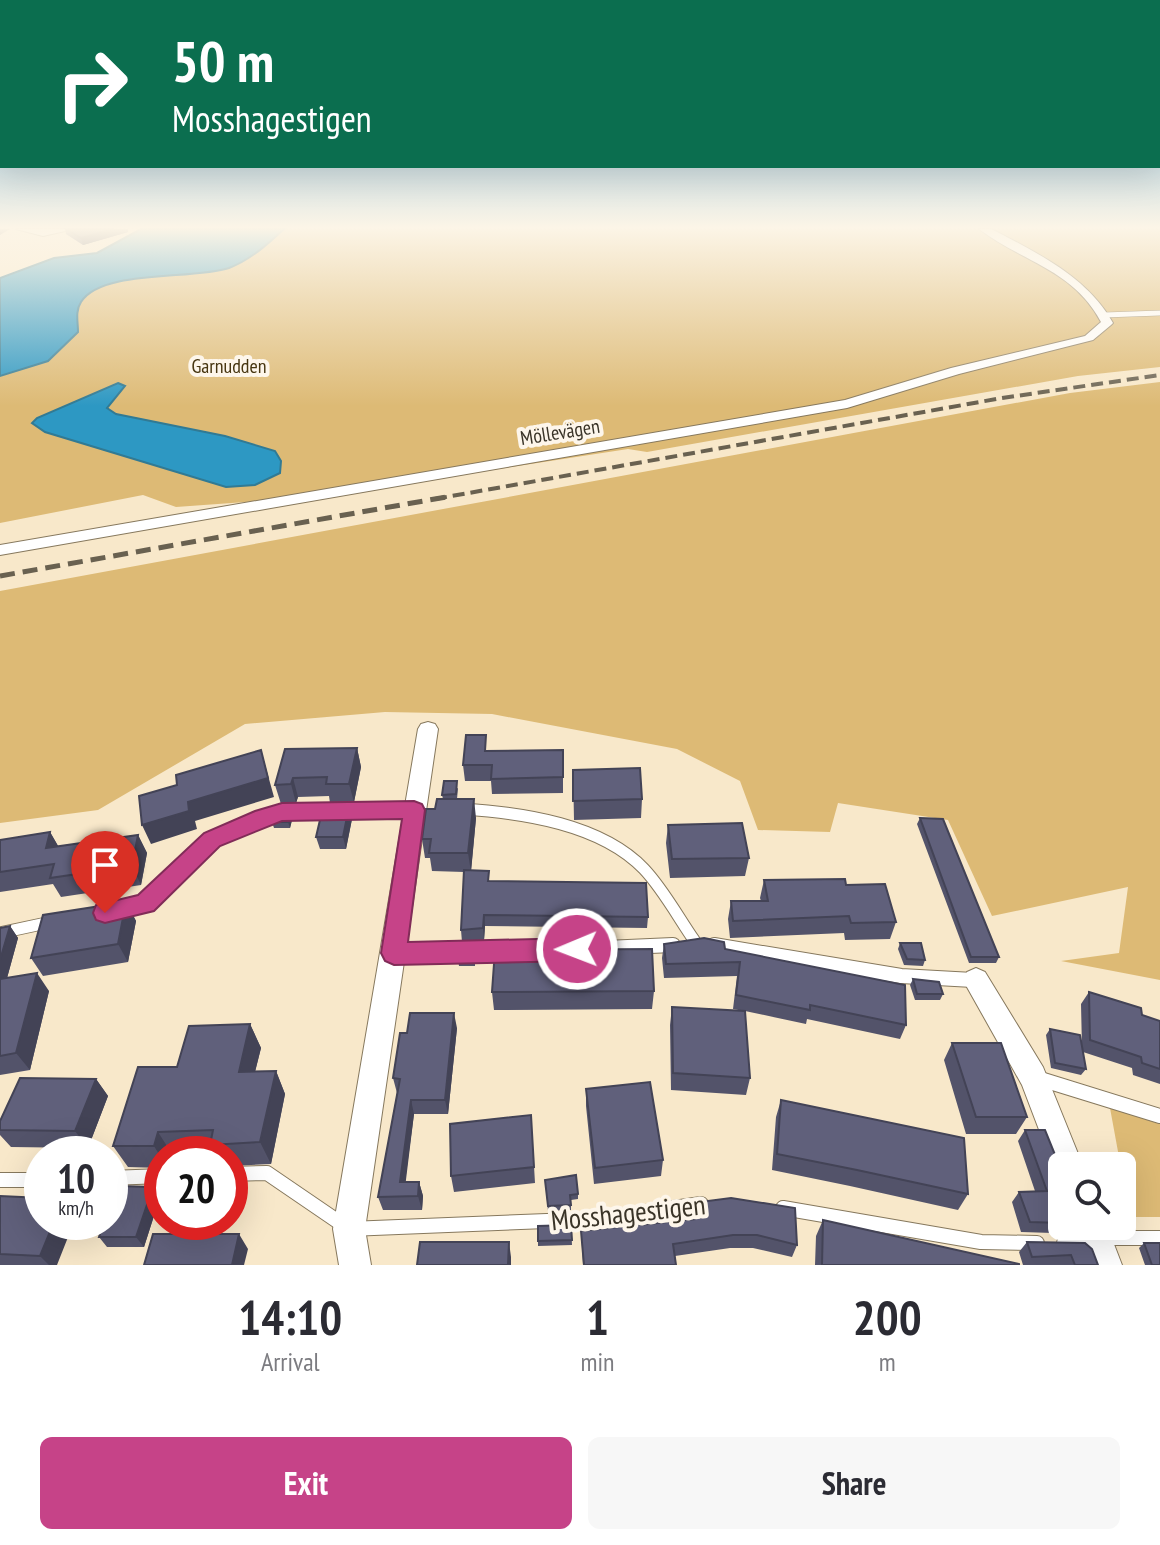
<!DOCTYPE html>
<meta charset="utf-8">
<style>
:root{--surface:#fff;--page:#f7f7f7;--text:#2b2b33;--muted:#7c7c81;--accent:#c64388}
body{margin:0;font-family:"PT Sans Narrow",sans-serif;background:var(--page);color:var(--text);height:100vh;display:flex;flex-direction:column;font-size:30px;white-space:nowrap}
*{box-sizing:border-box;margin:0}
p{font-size:26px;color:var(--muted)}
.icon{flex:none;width:44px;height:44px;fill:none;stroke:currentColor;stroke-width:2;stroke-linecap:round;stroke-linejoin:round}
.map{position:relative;height:1265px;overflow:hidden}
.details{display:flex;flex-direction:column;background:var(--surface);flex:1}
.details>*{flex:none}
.top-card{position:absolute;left:0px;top:0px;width:1160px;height:168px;box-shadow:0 8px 32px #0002;background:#0b6e4f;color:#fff;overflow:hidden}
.tools{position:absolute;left:1048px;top:1152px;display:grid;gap:16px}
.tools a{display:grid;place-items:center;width:88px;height:88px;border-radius:12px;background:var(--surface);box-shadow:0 8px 32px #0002;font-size:40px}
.speed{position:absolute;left:24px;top:1136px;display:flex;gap:16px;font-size:40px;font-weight:700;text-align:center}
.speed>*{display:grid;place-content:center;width:104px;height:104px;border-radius:50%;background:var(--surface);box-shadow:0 8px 32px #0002;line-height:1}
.speed small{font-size:20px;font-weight:400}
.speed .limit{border:12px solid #d22;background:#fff;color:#111}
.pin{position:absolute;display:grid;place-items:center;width:68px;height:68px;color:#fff;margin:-82px -34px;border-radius:50% 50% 50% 0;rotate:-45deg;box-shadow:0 0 8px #0007}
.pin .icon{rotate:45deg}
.me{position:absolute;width:88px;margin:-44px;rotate:269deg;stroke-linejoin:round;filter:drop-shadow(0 0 6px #0008)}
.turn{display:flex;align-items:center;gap:28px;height:168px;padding:0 40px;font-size:36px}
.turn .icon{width:104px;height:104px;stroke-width:2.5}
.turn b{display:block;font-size:56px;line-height:68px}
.eta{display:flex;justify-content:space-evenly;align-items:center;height:136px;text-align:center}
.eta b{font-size:48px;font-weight:700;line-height:56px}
.action{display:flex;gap:16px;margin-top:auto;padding:16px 40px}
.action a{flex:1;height:92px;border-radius:12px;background:var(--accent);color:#fff;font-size:32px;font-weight:700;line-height:92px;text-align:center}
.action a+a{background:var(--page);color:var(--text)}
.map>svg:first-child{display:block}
.green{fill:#ddba75}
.water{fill:#2d98c3;stroke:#317a94;stroke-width:2}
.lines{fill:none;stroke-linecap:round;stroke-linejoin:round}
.lane-far2-casing{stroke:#86785d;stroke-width:6}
.lane-far1-casing{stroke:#86785d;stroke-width:13}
.lane-casing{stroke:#86785d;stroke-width:16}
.street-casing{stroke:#86785d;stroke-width:2}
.lane-far2{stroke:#fff;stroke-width:5}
.lane-far1{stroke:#fff;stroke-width:11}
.lane{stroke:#fff;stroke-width:14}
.street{fill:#fff;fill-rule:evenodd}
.rail-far1{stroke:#696150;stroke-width:4;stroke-dasharray:12 6;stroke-linecap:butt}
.rail{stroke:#696150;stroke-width:5;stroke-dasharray:15 8;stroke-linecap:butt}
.wall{fill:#53536a}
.shaded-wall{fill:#434356}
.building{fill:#60607b;stroke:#434356;stroke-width:2}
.route{fill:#c64388;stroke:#812c58;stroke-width:2}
.labels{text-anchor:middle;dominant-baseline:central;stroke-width:8;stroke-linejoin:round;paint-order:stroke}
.far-park-label{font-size:20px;fill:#473611;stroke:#fdf6eb}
.far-street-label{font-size:20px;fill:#3a3428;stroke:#fdf6eb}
.near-street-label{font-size:28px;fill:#3a3428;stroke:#fdf6eb}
</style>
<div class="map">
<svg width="1160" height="1265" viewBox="0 0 1160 1265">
<rect width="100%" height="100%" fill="#f8e8ca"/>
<path class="green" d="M193,229H1160V367L1078,376L647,452L628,449L318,497L176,507L143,495L0,523V291Z
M1160,382V980L1061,961L1119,953L1128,887L992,916L948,820L838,803L830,832L758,830L740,781L677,749L492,714L385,712L245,724L98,810L0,823V591L1070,393Z
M1110,1108L1160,1124V1217H1130Z"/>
<path class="water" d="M141,229H284C268,244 250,260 229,268C193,280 102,269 81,302C75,311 78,322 78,332L48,361L0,376V278L54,258L97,253Z
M118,383L125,386L107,408L116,414L225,436L275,451L281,461L280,473L255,485L226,487L45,432L32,423L37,418Z"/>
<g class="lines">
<defs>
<path id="lane-far2" d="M1104,315L1160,313"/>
<path id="lane-far1" d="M464,809C523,813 601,824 644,869C663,889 678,917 694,940
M121,910C161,898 181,863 213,839C269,799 349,810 413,810
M0,933L51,922"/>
<path id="lane" d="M714,945L901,976L973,980
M560,950L673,945
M396,953L505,951
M1037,1078L1160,1116
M230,1174L267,1173L349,1229L598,1219L701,1204
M110,1178L162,1176
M0,1180H42
M783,1208L981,1242L1037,1243
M1064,1243L1096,1238H1160"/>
<path id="street" d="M16,229H74L43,236Z
M979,229H991L1003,235C1045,257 1089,280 1113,323L1111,325L1093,340L959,374L847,408L0,555V545L845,400L951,368L1085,336L1101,322C1073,269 1022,262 979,229Z
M428,722L435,724L438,729L365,1229L371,1265H339L333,1229L418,729L421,724Z
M976,968L985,972L1043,1067L1083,1166H1062V1178L1057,1177L1022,1085L963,980L967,972Z
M1075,1226H1107L1122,1265H1090Z"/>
</defs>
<use href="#lane-far2" class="lane-far2-casing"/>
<use href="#lane-far1" class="lane-far1-casing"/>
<use href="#lane" class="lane-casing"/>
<use href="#street" class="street-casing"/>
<use href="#lane-far2" class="lane-far2"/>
<use href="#lane-far1" class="lane-far1"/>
<use href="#lane" class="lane"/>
<use href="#street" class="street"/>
<path class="rail-far1" d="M435,499L1002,398L1160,375"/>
<path class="rail" d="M0,576L446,497"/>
</g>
<path class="wall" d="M65,229H128V232L83,245L66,234Z
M357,748L361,767L354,802L330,803L329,796L298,797L296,803L281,804L275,785Z
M563,750V793L492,794L491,781H465L463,765L487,751Z
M573,770L642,799L641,818L574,820Z
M458,788L457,799L476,818L471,870L490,881L648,917L647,928L485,926L484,940L462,942L461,930L464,872L432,871L430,858H425L422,839L435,809L443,799L442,795Z
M349,807L352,819L346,849H320L316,837Z
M290,814L292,820L290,828H274L272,822Z
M920,818L999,957L996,963H969L917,824Z
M668,825L749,858L745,876L670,878L666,843Z
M50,832L58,846L138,835L147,853L141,885L61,897L53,884L0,892V840Z
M764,880L846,885L896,922L890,939L845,940L844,933L730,938L728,919L731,901H761L760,898Z
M126,902L136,921L128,962L43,976L31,958Z
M10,926L18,938L7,978L49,991L30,1070L0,1075V928Z
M900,943L925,960L923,966L904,965L898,949Z
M664,944L725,949L906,1025L900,1039L807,1019L806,1024L745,1011L750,1078L746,1095L671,1090L670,1025L672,1007L744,1011L733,1009L737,976L664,978L662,958Z
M475,955V966H459L458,960Z
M913,979L943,994L940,1000H915L910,985Z
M654,991L652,1009L494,1010L492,992Z
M1089,992L1142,1015L1160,1021V1084L1133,1075L1132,1068L1083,1052L1086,1069L1081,1075L1051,1068L1046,1035L1050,1029L1082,1048L1081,1004Z
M250,1024L261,1048L255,1072L276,1071L285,1094L271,1164L230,1166V1154H215L214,1152L162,1154V1168L128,1167L113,1146L177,1067Z
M457,1028L448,1114H414L405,1182H419L423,1196L422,1210H383L378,1197L397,1093L393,1078L407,1033Z
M952,1043L1027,1117L1016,1134H966L944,1060Z
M96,1079L108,1096L88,1148L11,1147L0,1135V1121Z
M586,1089L663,1160L661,1176L594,1184L586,1106Z
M781,1100L968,1194L958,1210L850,1186L772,1170L776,1117Z
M531,1115L535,1183L454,1192L451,1176Z
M1025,1130L1062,1222L1053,1233L1021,1232L1012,1202L1019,1192L1035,1191L1018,1141Z
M545,1180L578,1194V1199L571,1200V1210L548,1211Z
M153,1187L160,1197L144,1247H107L99,1237Z
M0,1196L57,1265H0Z
M692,1203L797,1245L792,1257L753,1248H730L675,1256L676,1265H583L581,1231L690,1220L689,1216Z
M823,1220L1019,1265H815L816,1236Z
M571,1225L572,1245L538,1246V1226Z
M1027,1242L1092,1249L1098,1265H1023L1019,1252Z
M1144,1243L1160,1265H1145L1139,1248Z"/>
<path class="shaded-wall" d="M0,229H10L0,235Z
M114,229H128V232L83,245L81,238Z
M357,748L361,767L354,802L349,784Z
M261,750L274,797L195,821L197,829L151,844L142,825L188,802Z
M293,778L298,797L296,803L291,784Z
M474,799L476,818L471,872L468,853Z
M349,807L352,819L346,849L343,837Z
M290,814L292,820L290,828L288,822Z
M50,832L61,851L46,848Z
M138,835L147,853L141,885L132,866Z
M126,902L136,921L128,962L118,944Z
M484,915L485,926L484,940L483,928Z
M10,926L18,938L4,989L0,983V960Z
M37,973L49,991L30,1070L16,1053Z
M454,1013L457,1028L448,1114L445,1100Z
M250,1024L261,1048L249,1095L239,1072Z
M276,1071L285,1094L271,1164L260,1142Z
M96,1079L108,1096L88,1148L75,1131Z
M411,1100L414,1114L404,1196L400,1182Z
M158,1132L172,1154H162V1159L154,1146Z
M419,1182L423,1196L422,1210L418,1196Z
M153,1187L160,1197L144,1247L136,1237Z
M54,1222H74L57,1265H49L40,1256Z
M239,1234L248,1249L244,1265H232Z
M509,1242L511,1257V1265H508Z"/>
<path class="building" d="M66,229H114L81,238Z
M466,735H486L485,751L563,750V777L491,779L492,765H463Z
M357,748L349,784H326L327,777L293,778L291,784L275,785L285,749Z
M261,750L268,778L188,802L189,811L142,825L139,796L177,785L176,775Z
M640,768L642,799L573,801V770Z
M444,781H457L456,794L442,795Z
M437,799H474L468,853H429L431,839H422L426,809H435Z
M323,807H349L343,837H316Z
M290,814L288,822H272L273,817Z
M920,818L943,819L999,957H971Z
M742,823L749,858L672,859L668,825Z
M50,832L46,848L138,835L132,866L50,878L54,864L0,872V840Z
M464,870L489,871L488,881L646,883L648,917L484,915L483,928L461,930Z
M845,879L846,885L885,884L896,922L851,923L849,916L733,921L731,901H768L764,880Z
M126,902L118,944L31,958L43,915Z
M10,926L0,960V928Z
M704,938L724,942L725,949L905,985L906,1025L810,1005V1010L736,995L740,962L666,964L664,944Z
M900,943H921L925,960L907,959Z
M652,949L654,991L492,992L495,950Z
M475,955L474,960H458L459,956Z
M37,973L16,1053L0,1056V979Z
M913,979L939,982L943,994H917Z
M1089,992L1141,1008L1142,1015L1160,1021V1069L1142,1063L1141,1057L1090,1040Z
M672,1007L745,1011L750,1078L673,1073Z
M410,1013H454L445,1100H411L400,1182H419L418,1196L378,1197L400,1079L393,1078L400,1033H407Z
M250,1024L239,1072L276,1071L260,1142L210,1145L213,1130L158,1132L154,1146H113L138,1067H177L189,1026Z
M1050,1029L1080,1035L1086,1069L1055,1063Z
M952,1043H1001L1027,1117H976Z
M20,1078L96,1079L75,1131L0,1130V1121Z
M650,1082L663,1160L595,1168L586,1089Z
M781,1100L964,1138L968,1194L857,1170L777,1154Z
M531,1115L534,1167L451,1176L450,1124Z
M1025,1130H1045L1062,1172V1223L1030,1222L1019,1192L1047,1191Z
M576,1175L578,1194L570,1195L571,1205L548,1206L545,1180Z
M117,1186L153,1187L136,1237H99L104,1222H110V1205Z
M0,1196L42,1198V1222H54L40,1256L0,1254Z
M731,1198L795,1208L797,1245L757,1235H733L673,1244L676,1265H584L581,1231L695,1219L692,1203Z
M823,1220L1019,1264V1265H822Z
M571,1225L572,1240L538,1241V1226Z
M153,1234H239L232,1265H144Z
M420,1242H509L508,1265H417Z
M1027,1242L1085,1243L1092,1249L1098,1265H1075L1071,1255L1032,1257Z
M1144,1243H1160V1265H1152Z"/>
<linearGradient id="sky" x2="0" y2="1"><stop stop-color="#5da9d9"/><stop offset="0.56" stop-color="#fcf5e7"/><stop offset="1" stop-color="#fcf5e7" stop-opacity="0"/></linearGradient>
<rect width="1160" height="406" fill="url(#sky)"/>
<path class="route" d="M414,801L422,804L425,810L408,942L577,938L586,941L589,949L586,957L577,961L394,965L385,961L381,953L402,819L282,821L220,846L154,911L105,923L96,920L93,913L96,905L138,895L204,833L255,811L282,803Z"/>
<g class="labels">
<g class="far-park-label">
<text x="229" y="366">Garnudden</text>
</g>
<g class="far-street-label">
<text transform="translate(560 432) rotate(-9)">Möllevägen</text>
</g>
<g class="near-street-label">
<text transform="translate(628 1212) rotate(-6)">Mosshagestigen</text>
</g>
</g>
</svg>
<div class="tools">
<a><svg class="icon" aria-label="search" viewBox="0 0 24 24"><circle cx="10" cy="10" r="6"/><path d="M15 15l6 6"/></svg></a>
</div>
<div class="speed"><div>10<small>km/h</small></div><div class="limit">20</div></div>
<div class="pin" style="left:105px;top:913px;background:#d93025"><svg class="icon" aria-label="arrive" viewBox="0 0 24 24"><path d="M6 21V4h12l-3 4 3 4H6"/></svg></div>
<svg class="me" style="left:577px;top:949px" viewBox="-20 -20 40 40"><circle r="17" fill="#c64388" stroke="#fff" stroke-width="3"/><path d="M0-11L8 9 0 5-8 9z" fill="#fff"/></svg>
<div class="top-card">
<div class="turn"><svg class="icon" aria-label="right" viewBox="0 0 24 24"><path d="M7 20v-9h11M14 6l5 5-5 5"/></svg><div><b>50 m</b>Mosshagestigen</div></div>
</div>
</div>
<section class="details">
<div class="eta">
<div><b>14:10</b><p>Arrival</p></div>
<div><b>1</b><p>min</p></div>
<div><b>200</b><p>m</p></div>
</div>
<div class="action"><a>Exit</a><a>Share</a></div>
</section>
